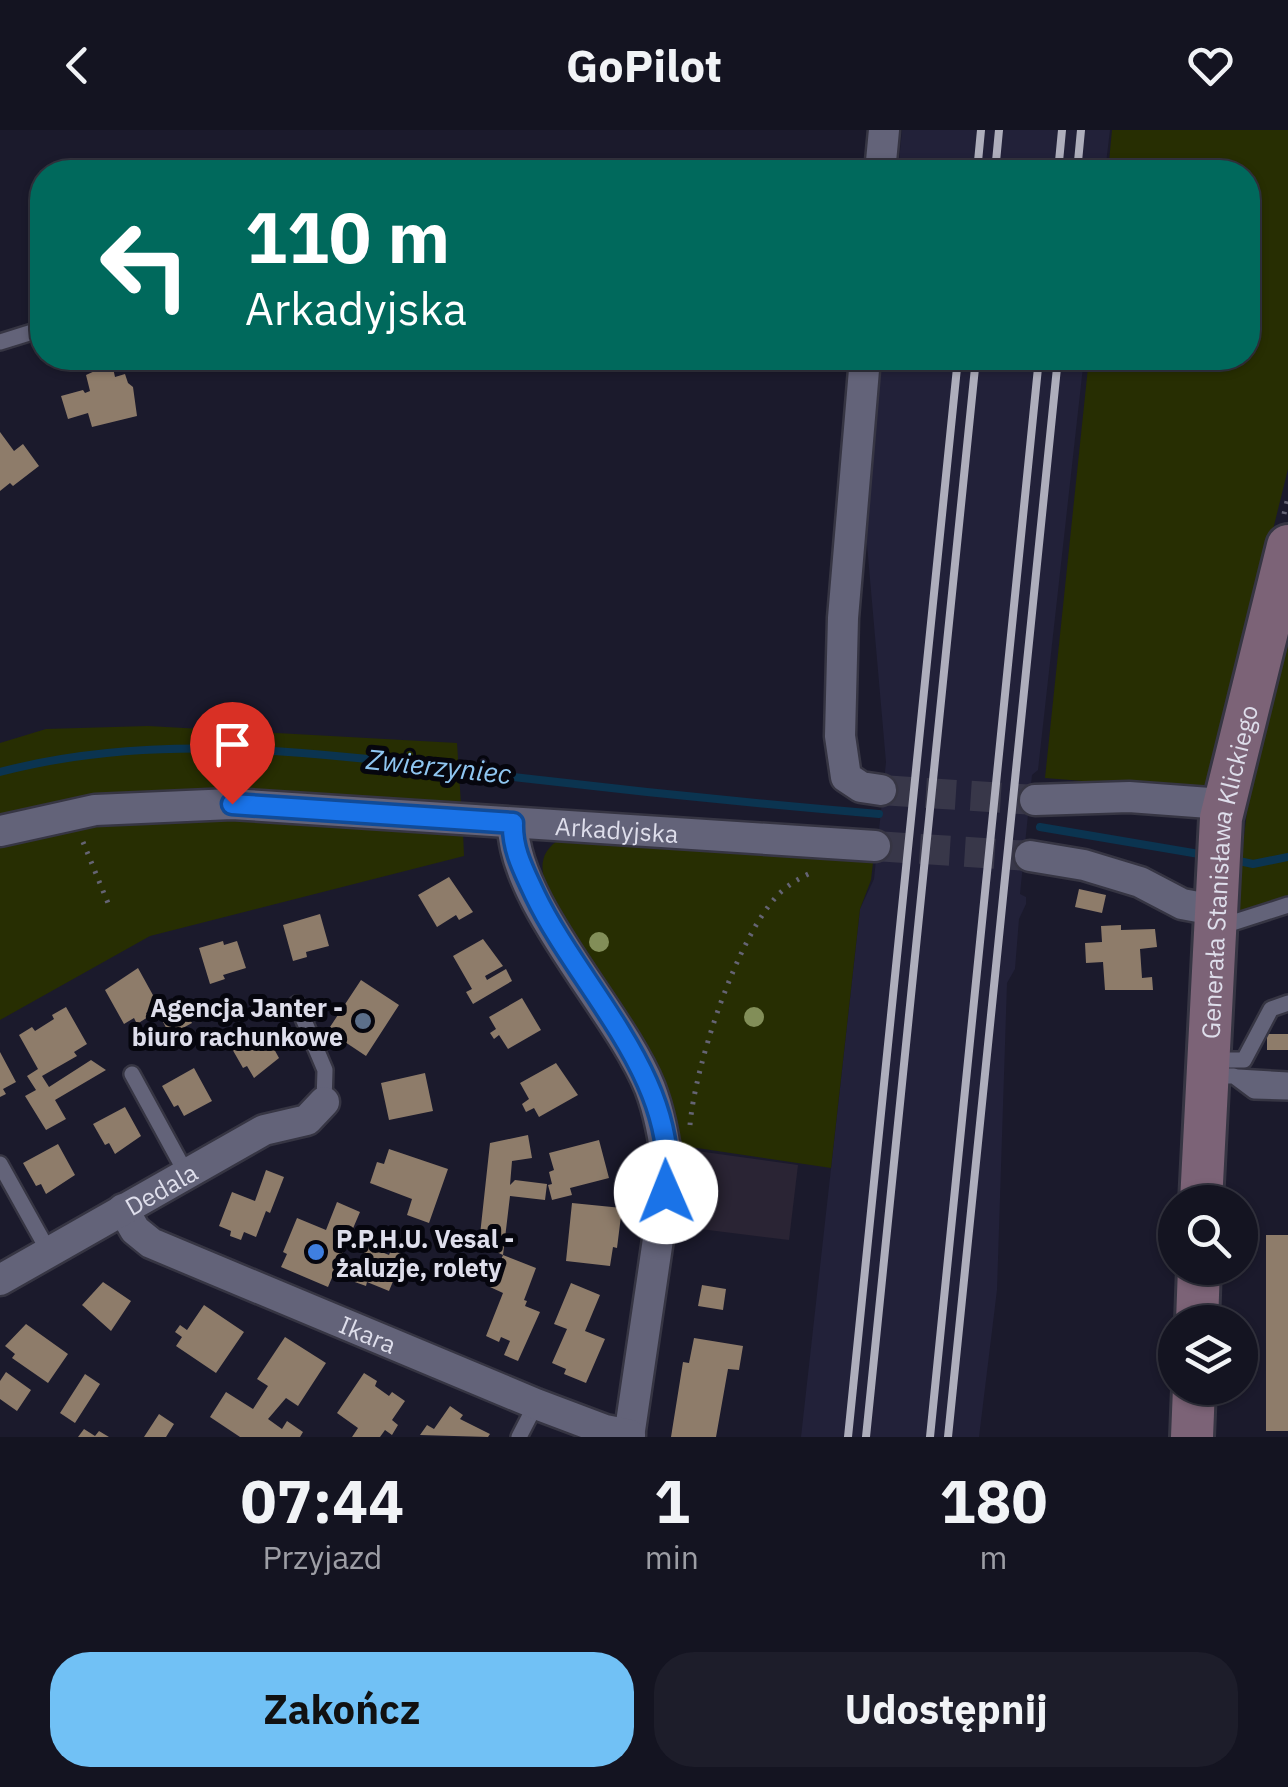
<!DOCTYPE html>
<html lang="pl">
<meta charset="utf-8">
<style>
:root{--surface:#141421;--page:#1d1d2a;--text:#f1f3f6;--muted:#9d9ea5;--line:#33333f;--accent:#71c1f5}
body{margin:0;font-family:"IBM Plex Sans",sans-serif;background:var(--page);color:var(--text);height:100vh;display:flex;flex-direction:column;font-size:38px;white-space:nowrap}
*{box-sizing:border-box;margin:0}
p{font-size:32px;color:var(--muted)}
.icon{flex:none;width:55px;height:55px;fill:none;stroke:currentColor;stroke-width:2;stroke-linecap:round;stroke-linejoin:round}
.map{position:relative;height:1307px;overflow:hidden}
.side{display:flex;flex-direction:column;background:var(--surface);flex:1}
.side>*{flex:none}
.top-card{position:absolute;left:30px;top:30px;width:1230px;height:210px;border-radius:40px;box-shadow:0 2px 8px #0004,0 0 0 2px var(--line);background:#00695c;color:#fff;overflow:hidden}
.controls{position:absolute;left:1158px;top:1055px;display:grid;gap:20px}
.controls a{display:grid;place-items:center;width:100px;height:100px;border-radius:50%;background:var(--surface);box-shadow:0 2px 8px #0004,0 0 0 2px var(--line);font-size:50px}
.pin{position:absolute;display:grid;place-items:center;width:85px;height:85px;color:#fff;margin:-102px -42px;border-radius:50% 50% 50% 0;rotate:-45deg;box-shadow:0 0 10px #0007}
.pin .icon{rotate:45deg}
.me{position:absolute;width:110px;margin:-55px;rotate:359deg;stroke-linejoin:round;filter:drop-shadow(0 0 8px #0008)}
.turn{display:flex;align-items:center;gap:35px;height:210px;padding:0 50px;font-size:45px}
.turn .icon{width:130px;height:130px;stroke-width:2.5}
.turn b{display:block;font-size:70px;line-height:85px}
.eta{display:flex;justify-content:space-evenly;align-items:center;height:170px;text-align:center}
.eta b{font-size:60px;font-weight:700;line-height:70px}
.button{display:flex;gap:20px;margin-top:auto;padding:20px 50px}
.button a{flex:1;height:115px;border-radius:40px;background:var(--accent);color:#111;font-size:40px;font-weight:700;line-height:115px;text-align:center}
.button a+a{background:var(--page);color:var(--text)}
header{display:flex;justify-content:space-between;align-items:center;height:130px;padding:0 50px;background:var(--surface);font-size:45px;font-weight:700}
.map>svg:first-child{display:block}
.industrial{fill:#2a2434}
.built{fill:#222139}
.green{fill:#272e02}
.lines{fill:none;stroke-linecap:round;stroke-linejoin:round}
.stream{stroke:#0b3450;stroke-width:8}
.building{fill:#8e7c6a}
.street-tunnel{stroke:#383749;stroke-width:30;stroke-dasharray:30 15;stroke-linecap:butt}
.lane-casing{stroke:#363543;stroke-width:20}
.street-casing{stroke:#363543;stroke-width:35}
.secondary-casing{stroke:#363543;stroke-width:48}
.path{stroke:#656474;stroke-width:5;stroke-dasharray:2.5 8;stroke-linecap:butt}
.lane{stroke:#636379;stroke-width:15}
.street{stroke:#636379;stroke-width:30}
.secondary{stroke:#7c6377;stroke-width:42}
.rail{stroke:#aeaebc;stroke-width:8}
.tree{fill:#828e58}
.route-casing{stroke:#114b97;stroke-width:25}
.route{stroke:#1a73e8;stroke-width:18}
.service-dot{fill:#5c6f8a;stroke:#06060e;stroke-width:4}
.shop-dot{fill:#3f7fe0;stroke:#06060e;stroke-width:4}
.labels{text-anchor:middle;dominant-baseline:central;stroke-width:10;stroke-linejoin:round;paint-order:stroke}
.street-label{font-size:25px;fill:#dedeeb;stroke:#06060e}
.poi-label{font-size:25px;font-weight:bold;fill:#dedeeb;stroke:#06060e;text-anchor:end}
.water-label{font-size:28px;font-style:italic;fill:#8fc6f1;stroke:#06060e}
</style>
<header><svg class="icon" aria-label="back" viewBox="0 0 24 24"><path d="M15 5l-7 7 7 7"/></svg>GoPilot<svg class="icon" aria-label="heart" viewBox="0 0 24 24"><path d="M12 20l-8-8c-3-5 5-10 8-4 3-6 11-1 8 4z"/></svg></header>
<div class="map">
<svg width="1288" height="1307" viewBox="0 0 1288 1307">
<rect width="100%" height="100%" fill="#1b1a2c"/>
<path class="industrial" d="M697,1021L798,1035L789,1110L684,1097Z"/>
<path class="built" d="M902,0H1110L1105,42H898Z
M878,228H1084L1038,640L1032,645L1020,764L1026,767V774L1019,789L1015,839L1007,853L997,1160L979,1307H801L860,779L874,749L886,632L863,369Z"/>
<path class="green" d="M1112,0H1288V339L1208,661L1045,648L1089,228H1248V42H1108Z
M1288,480V767L1239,782C1241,679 1264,580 1288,480Z
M148,596L457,613L461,674L123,665L43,675L0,686V613L46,599Z
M199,687L463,702L464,726L150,806L0,890V715L87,694Z
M561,709L874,724L871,750L860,779L831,1038L677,1015L621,885L548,762C540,741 538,721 561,709Z"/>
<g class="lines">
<path class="stream" d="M0,642C170,597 351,627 522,648C641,662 760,674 879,684
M1040,697L1205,725
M1234,730L1253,734L1288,727"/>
</g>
<path class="building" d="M108,235L113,238L115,247L125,244L128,253L133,257L137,286L92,297L88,283L68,289L61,266L83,260L85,263L90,261L86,245Z
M0,302L14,321L23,314L39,336L13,356L10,353L0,361Z
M449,747L473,782L459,790L456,785L437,797L418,765Z
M1079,759L1106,765L1102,783L1075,777Z
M320,784L329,816L306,822L307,827L293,831L283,795Z
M1121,795V800L1155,799L1157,817L1140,819L1142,848L1152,847L1153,860H1105L1103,832L1086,833L1085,813L1102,812L1101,796Z
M483,809L503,836L485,846L487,850L506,839L512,851L473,874L466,862L472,859L453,826Z
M223,811L224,815L237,811L246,838L223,845L225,849L210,854L199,818Z
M138,838L159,876L146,883L148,887L137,894L134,888L124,894L105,860Z
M361,850L399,875L366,926L345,912L347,909L330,897Z
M522,868L541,900L508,919L499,905L494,909L490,903L496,899L489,887Z
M180,871L192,893L170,905L162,890L169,886L165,879Z
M66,877L87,914L74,922L77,926L42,946L49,957L91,930L106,940L55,970L66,989L46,1000L25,966L36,960L27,946L38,939L19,905L32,897L35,901L54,889L52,885Z
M263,899L279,928L254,948L247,936L243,938L231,917Z
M1267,904H1288V920H1267Z
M0,922L16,952L3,959L6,964L0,967Z
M556,933L578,965L539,987L534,978L526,982L522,974L529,969L520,953Z
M194,938L212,971L184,986L178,975L174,977L162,956Z
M425,943L433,981L389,990L381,953Z
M125,977L141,1006L115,1024L109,1013L105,1015L93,994Z
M528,1005L532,1028L512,1031L510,1055L515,1050L547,1054L545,1070L510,1066L503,1125L479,1114L490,1013Z
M599,1010L609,1048L570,1058L572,1065L552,1070L548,1055L552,1054L549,1042L554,1040L549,1023Z
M58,1014L75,1045L46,1064L41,1054L36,1056L23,1033Z
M389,1019L448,1039L429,1093L407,1085L412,1069L370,1053L377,1032L384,1034Z
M266,1040L284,1047L270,1083L266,1081L256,1107L244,1102L241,1110L230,1106L231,1101L219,1096L232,1062L255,1071Z
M337,1072L360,1082L328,1157L281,1137L287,1124L283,1122L297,1088L326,1100Z
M572,1073L622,1078L617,1118L613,1117L610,1136L566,1131Z
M1266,1105H1288V1301H1266Z
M367,1116L389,1125L391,1120L404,1125L389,1161L367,1152L366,1156L352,1151Z
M503,1125L536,1138L524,1170L527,1171L525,1176L540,1182L518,1231L504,1225L510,1211L501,1207L499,1212L486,1206L503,1163L490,1157Z
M103,1152L131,1171L111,1201L82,1175Z
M571,1153L600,1165L585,1201L605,1209L586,1253L564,1244L566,1239L552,1233L567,1199L554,1194Z
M702,1155L726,1159L723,1180L698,1176Z
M204,1175L244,1202L216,1243L176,1216L182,1207L175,1202L180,1195L187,1200Z
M26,1194L68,1224L48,1253L12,1228L15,1224L5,1216Z
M285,1207L326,1233L298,1276L286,1268L268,1289L282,1299L287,1291L303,1302L300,1307H240L210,1287L226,1262L253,1279L268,1256L257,1249Z
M694,1208L743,1216L739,1240L728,1239L716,1307H671L683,1232L689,1233Z
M6,1242L31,1260L17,1281L0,1269V1251Z
M364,1243L377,1251L375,1256L389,1266L392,1262L405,1271L392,1290L398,1295L392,1305L385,1300L380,1307H352L358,1298L337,1283Z
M85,1244L100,1254L75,1293L60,1283Z
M450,1276L463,1285L460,1289L490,1304L488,1307L420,1305L427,1295L434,1299Z
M159,1284L174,1294L166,1307H144Z
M84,1299L95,1306L99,1301L109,1307H78Z"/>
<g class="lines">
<path class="street-tunnel" d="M881,660L1035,670
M875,716L1030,726"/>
<defs>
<path id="lane" d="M0,212L42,199
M1220,793L1235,792L1288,775
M297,874L325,940L324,972
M1212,930H1244L1271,879L1288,873
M132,944L186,1043
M1212,946H1234L1254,961L1288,962
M1238,947L1288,950
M0,1034L49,1122
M519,1307L536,1274"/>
<g id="street">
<path d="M880,42L884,0"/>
<path d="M865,228L843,488L840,606L846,647L861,657L881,660"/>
<path d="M1035,670L1129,667L1223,674"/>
<path d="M513,693C512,772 619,881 650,958C660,984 665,1014 668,1041L629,1307"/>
<path id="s1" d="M0,701L95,680L232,674L875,716"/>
<path d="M1030,726L1084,735L1140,752L1182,774L1214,780"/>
<path id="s2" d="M123,1079L135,1100L151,1113L536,1274L605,1300L630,1305"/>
<path id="s3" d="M0,1150L264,1000L307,990L324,972"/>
</g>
<g id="secondary">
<path id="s4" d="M1201,1072L1221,688L1288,416"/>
<path d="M1197,1192L1199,1138"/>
<path d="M1192,1307L1194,1258"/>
</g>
</defs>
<use href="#lane" class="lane-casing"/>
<use href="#street" class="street-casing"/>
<use href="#secondary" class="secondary-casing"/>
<path class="path" d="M1284,384L1288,367
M83,712L110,778
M690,995C695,936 736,810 777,766C787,755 801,747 815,741"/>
<use href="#lane" class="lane"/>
<use href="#street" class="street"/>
<use href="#secondary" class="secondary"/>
<path class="rail" d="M977,42L981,0
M995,42L999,0
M1058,42L1062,0
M1077,42L1081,0
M848,1307L958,228
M866,1307L976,228
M930,1307L1039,228
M948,1307L1058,228"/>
</g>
<g class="tree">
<circle cx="599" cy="812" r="10"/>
<circle cx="754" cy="887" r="10"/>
</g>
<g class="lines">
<defs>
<path id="route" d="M232,674L513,693C512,720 524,741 535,765C580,859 681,950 666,1062"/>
</defs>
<use href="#route" class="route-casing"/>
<use href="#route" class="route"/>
</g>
<circle class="service-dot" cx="363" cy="891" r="10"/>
<circle class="shop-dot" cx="316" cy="1122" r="10"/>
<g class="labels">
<g class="street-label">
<text stroke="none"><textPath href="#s1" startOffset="620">Arkadyjska</textPath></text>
<text stroke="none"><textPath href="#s4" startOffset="332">Generała Stanisława Klickiego</textPath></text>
<text stroke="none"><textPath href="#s3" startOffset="185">Dedala</textPath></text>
<text stroke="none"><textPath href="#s2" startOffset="280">Ikara</textPath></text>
</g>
<g class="poi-label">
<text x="343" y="877">Agencja Janter -<tspan x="343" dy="29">biuro rachunkowe</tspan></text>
<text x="336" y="1108" text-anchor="start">P.P.H.U. Vesal -<tspan x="336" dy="29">żaluzje, rolety</tspan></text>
</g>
<g class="water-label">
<text transform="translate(439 636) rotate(6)">Zwierzyniec</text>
</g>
</g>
</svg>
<div class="controls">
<a><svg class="icon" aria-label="search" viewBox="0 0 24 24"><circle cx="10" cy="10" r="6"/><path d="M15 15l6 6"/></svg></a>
<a><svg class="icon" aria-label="layers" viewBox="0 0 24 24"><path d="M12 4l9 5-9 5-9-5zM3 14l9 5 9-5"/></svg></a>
</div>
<div class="pin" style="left:232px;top:674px;background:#d93025"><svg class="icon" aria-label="arrive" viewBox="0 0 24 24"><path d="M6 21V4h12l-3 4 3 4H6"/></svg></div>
<svg class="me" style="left:666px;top:1062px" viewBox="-20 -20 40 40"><circle r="19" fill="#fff"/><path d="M0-13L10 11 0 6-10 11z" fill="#1a73e8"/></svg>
<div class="top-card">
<div class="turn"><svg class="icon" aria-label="left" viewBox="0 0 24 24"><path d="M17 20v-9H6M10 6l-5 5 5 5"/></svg><div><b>110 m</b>Arkadyjska</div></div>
</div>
</div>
<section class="side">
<div class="eta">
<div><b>07:44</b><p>Przyjazd</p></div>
<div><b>1</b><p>min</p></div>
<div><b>180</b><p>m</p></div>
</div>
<div class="button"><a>Zakończ</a><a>Udostępnij</a></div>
</section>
